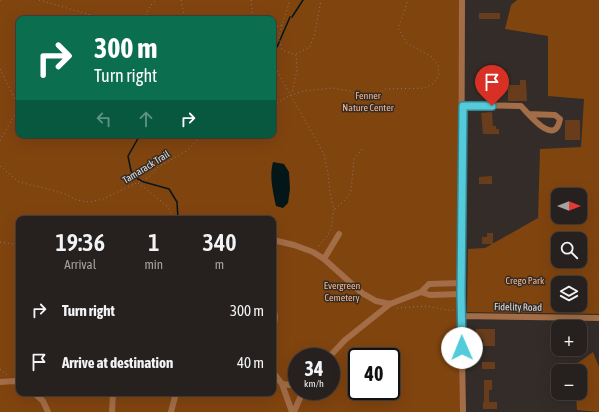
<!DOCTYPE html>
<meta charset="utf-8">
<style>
:root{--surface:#26211e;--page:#322e2b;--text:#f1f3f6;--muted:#a4a3a4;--line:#423e3c}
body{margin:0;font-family:"Asap Condensed",sans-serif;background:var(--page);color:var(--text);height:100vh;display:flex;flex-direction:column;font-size:15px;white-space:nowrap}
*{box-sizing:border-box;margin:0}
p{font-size:13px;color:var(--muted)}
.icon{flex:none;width:22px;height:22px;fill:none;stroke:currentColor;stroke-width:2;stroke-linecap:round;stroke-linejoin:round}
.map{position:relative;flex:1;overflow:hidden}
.drawer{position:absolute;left:16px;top:216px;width:260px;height:180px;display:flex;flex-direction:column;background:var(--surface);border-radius:8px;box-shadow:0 4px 16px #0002,0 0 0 1px var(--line)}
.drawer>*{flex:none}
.hud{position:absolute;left:16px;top:16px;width:260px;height:122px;border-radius:8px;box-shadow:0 4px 16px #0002,0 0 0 1px var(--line);background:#0b6e4f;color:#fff;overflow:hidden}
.needle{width:26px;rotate:90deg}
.fabs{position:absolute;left:551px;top:188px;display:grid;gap:8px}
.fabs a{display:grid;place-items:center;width:36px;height:36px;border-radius:8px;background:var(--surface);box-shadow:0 4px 16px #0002,0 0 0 1px var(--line);font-size:20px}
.speed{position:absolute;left:288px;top:348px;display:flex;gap:8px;font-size:20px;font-weight:700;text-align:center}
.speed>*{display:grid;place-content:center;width:52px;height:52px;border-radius:50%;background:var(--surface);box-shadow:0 4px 16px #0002,0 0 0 1px var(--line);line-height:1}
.speed small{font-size:10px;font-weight:400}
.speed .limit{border:2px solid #111;border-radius:6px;background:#fff;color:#111}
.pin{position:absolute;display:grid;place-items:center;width:34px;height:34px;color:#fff;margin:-41px -17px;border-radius:50% 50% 50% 0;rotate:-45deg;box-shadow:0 0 4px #0007}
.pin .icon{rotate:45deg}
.me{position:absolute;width:44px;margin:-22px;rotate:359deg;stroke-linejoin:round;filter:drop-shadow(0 0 3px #0008)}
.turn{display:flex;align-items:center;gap:14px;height:84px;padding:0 12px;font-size:18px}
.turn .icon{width:52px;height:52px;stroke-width:2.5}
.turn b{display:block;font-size:28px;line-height:34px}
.lanes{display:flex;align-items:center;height:38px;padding:0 12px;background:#0003;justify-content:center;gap:20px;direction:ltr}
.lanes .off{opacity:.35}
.eta{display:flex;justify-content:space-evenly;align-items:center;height:68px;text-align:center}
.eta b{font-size:24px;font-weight:600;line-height:28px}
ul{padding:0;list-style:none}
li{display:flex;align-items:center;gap:12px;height:52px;padding:0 12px}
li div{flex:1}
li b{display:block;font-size:15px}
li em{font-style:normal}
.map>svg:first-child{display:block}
.green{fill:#80440f;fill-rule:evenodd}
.water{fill:#041618}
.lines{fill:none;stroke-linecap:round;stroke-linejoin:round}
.stream{stroke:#041618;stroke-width:1.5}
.building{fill:#693d1c}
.path{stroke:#827c79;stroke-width:1;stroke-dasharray:1 3;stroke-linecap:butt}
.minor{stroke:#a26d47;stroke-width:6}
.route-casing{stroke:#36848e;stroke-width:10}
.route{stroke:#53cbdb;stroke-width:7}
.labels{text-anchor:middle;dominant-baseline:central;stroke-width:3;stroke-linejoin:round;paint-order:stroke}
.park-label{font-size:10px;fill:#f5b488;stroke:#332c28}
.street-label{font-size:10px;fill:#e0dbd8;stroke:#332c28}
</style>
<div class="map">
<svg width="599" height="412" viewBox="0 0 599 412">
<rect width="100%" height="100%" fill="#332c28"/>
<path class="green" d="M0,0H462L463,105L457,225L461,412H0ZM19,19H273V135H19ZM19,219H273V393H19ZM297,357H331V391H297ZM357,357H391V391H357Z
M517,0H599V314L467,312L468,249L485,248L538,218L540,149L581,147L584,99L548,96V36L505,29L511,5ZM558,195H580V217H558ZM558,239H580V261H558ZM558,283H580V305H558Z
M593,352L599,367V412L577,410L576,393H580V371H576L575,365Z"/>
<path class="water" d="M273,162L284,164L289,172L290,189L288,203L283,208L276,206C273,192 269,176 273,162Z"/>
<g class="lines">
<path class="stream" d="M292,17L303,0
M273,51L277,47L290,17
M140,135L128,156L131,171L138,179L144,182L169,189L177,202L178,219"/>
</g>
<path class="building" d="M479,13H500V19H479Z
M500,75H508V85H520V80H526L527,101H508V90H483V82H490V77H500Z
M492,112L493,126H496V129H499V134H483L481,113Z
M565,120H580V140H565Z
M492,176V184H479V177Z
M487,233H493V244H482V237H487Z
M476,329H495V346H483V339H476Z
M550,334H556L557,346H550Z
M482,362H495V369H482Z
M484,380H492V390H489V402H497V409H483V402H484Z"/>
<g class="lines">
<path class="path" d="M0,0H1
M39,0L105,19
M181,0L185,19
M251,0L253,19
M144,19L150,6L156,0
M282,25L279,37L282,50L296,55L297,70L292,94
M273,28L282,25L290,0
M296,54L310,47L315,33L321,0
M273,64L324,154L328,174L330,193L334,210L331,229L326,238L317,248
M0,69L19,107L0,141
M273,105L291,95L304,91L333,88L350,91L361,98L373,97L386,89L425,88L434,83L439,74L438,65L432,57L407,43L398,28L408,0
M0,166L19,182L51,190L65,194L77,200L90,202L103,199L149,177L158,167L188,150L196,141L208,135
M138,183L166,205L174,217
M335,209L344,201L351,191L354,159L363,148
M0,242L19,245
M397,308L426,306L447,310H456
M0,369L9,376"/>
<path class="minor" d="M462,0L461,294L463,412
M463,105L521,106C529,114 555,148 560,119L555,115L529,114
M273,240L294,245L313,252L324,259L362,293L376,301L390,304L421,292L429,284L461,283
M324,259L339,234
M421,292L430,295L461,294
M273,306L275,317L273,331
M461,316L599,318
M329,357L345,340L390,304
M273,372L282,384L292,412
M0,382L15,381L19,383
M282,384L297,386
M34,393L43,401L48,412
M112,412L113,393
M171,412L176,393
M294,412L303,391"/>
</g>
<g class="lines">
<defs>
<path id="route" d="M462,348L461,294L463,106H492"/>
</defs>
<use href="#route" class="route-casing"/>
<use href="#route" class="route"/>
</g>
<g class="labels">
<g class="park-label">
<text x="368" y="95">Fenner<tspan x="368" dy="12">Nature Center</tspan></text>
<text x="525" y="280">Crego Park</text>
<text x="342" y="285">Evergreen<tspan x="342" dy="12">Cemetery</tspan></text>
</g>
<g class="street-label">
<text transform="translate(146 167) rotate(-32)">Tamarack Trail</text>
<text transform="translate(518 307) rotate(1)">Fidelity Road</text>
</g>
</g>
</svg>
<div class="fabs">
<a><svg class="needle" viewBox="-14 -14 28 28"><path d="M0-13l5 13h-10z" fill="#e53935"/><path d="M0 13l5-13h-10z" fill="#a4a3a4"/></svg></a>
<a><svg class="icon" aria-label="search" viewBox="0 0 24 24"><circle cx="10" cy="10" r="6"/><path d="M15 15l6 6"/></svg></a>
<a><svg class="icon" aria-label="layers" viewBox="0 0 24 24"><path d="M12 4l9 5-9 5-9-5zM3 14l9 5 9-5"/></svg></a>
<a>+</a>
<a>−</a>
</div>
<div class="speed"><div>34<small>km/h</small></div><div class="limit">40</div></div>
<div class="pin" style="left:492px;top:106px;background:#d93025"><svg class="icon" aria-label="arrive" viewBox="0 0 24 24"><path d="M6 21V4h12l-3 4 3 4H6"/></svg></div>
<svg class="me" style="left:462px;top:348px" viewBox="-20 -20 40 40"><circle r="19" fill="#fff"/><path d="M0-13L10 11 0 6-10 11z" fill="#53cbdb"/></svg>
<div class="hud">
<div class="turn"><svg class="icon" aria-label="right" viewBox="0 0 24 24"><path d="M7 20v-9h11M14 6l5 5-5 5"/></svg><div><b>300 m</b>Turn right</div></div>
<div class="lanes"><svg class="icon off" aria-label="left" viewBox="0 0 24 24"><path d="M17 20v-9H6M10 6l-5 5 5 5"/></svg><svg class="icon off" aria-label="ahead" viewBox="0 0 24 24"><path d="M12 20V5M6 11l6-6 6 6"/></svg><svg class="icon" aria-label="right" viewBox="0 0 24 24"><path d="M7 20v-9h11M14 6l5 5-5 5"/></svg></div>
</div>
<section class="drawer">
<div class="eta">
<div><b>19:36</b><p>Arrival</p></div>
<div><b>1</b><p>min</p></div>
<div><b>340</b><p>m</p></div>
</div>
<ul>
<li><svg class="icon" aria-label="right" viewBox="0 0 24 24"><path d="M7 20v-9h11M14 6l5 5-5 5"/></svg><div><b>Turn right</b></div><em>300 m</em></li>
<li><svg class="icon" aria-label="arrive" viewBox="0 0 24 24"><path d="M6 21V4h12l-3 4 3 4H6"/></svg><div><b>Arrive at destination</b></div><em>40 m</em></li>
</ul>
</section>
</div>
